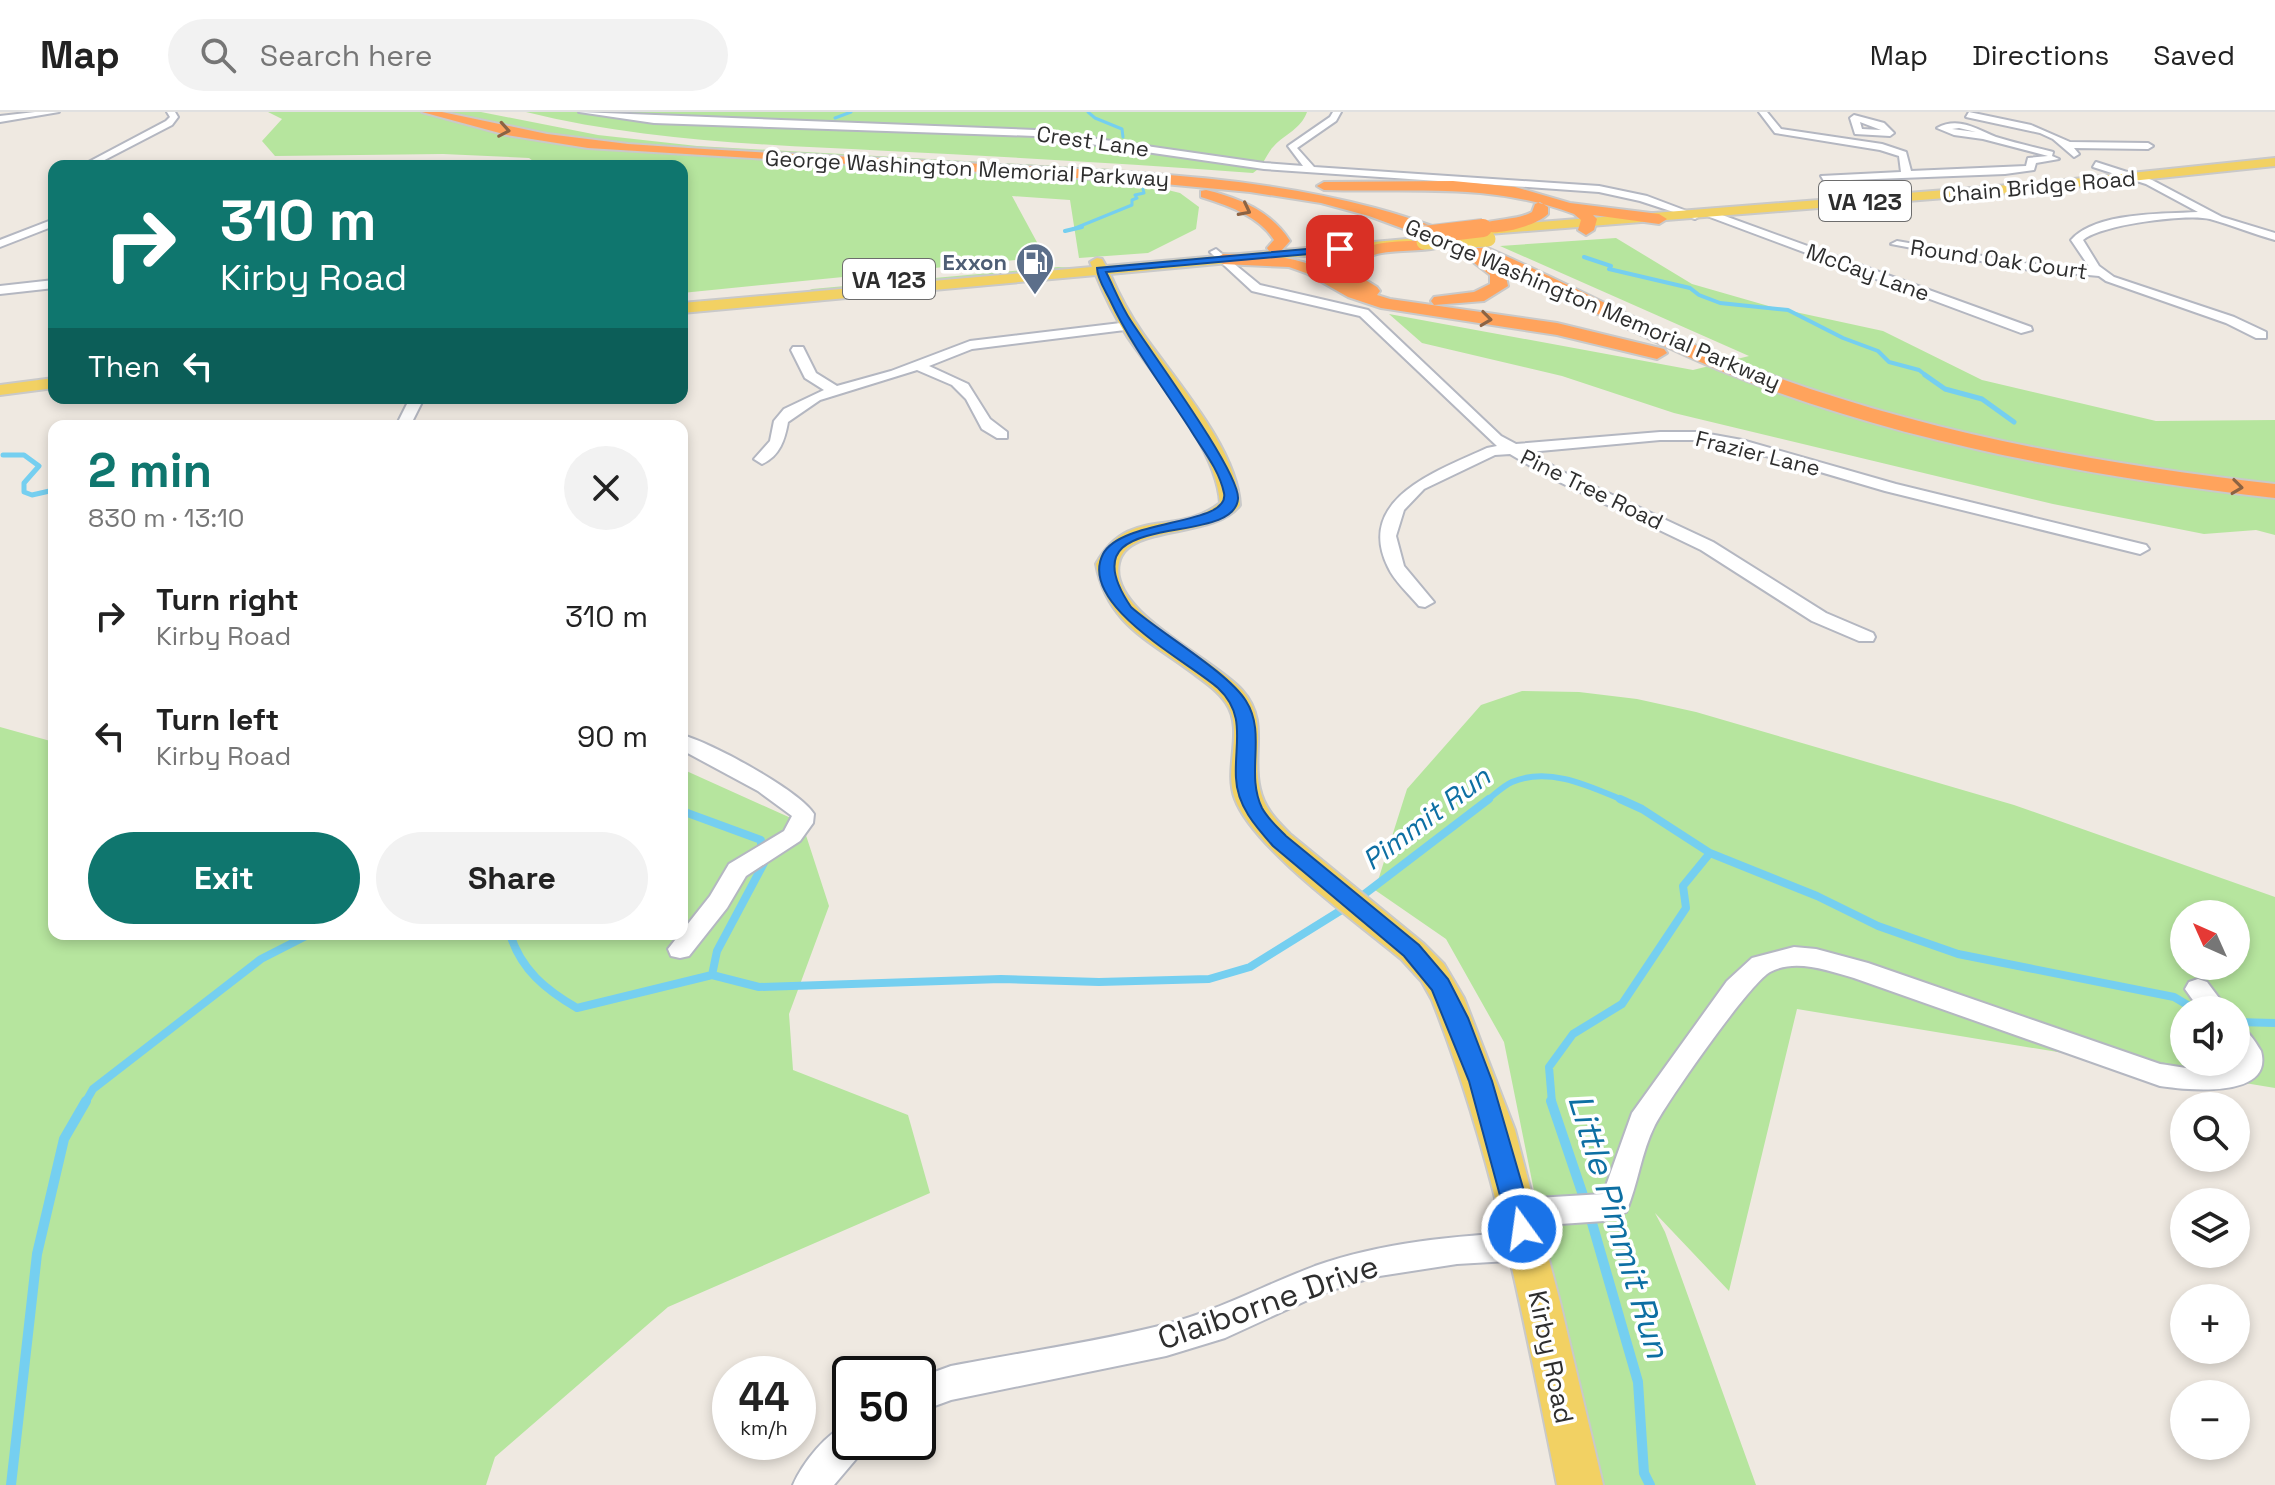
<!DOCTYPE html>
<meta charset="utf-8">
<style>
:root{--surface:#fff;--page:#f2f2f2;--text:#222;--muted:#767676;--line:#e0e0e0;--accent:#0f766e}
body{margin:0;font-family:"Space Grotesk",sans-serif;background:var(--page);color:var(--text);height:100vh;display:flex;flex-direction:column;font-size:30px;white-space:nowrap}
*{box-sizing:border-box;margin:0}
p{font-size:26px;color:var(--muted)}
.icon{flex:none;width:44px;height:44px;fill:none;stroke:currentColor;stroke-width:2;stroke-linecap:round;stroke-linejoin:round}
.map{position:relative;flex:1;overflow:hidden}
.details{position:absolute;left:48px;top:308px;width:640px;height:520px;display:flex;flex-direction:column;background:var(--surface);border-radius:16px;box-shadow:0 4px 12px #0003}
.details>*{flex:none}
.guide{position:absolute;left:48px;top:48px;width:640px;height:244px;border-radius:16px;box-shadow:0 4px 12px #0003;background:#0f766e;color:#fff;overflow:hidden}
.needle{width:52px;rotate:315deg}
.buttons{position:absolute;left:2170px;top:788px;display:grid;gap:16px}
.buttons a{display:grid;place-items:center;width:80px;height:80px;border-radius:50%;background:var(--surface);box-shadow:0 4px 12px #0003;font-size:40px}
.speed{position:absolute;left:712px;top:1244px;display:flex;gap:16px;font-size:40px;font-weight:700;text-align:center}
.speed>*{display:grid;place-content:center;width:104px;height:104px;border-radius:50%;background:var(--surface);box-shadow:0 4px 12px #0003;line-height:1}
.speed small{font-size:20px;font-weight:400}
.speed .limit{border:4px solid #111;border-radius:12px;background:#fff;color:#111}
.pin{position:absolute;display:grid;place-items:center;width:68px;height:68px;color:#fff;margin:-34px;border-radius:16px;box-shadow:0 4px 12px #0006}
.me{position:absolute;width:88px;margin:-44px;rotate:346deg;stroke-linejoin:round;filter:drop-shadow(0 0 6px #0008)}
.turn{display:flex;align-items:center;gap:28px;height:168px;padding:0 40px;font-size:36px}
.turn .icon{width:104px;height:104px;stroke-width:2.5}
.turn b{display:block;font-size:56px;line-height:68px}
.then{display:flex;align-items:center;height:76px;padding:0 40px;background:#0003;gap:16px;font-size:30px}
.round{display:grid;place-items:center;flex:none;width:84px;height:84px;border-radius:42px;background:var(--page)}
.summary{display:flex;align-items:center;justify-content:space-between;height:136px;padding:0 40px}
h1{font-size:48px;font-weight:700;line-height:60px;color:var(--accent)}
.cta{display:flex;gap:16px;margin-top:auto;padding:16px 40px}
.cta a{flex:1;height:92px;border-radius:48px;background:var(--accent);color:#fff;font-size:32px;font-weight:700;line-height:92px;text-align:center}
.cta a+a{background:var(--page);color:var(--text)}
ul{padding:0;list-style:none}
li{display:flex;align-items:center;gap:24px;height:120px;padding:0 40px}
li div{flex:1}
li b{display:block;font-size:30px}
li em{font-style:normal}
header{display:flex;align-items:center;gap:48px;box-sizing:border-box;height:112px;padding:0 40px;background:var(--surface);border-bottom:2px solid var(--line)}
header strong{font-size:38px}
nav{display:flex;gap:44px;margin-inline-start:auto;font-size:28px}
.search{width:560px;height:72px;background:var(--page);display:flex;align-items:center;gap:20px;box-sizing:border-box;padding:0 28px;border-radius:44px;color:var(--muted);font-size:30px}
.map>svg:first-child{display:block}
.green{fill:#b6e59e;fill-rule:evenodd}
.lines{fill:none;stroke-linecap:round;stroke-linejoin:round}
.stream-far5{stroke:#75cff0;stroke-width:3}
.stream-far4{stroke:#75cff0;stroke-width:4}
.stream-far3{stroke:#75cff0;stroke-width:5}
.stream-far2{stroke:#75cff0;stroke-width:6}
.stream-far1{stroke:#75cff0;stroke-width:8}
.stream{stroke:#75cff0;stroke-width:10}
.minor-casing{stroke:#b4b7c1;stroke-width:4}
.major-casing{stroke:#c9c9c9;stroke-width:4}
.highway-casing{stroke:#c9c9c9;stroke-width:4}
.minor{fill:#fff;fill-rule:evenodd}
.major{fill:#f2d163;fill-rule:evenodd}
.highway{fill:#ffa35c;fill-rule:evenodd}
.major-bridge-casing{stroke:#c9c9c9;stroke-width:17;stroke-linecap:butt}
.highway-bridge-far1-casing{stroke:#c9c9c9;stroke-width:16;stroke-linecap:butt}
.highway-bridge-casing{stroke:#c9c9c9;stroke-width:20;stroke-linecap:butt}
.major-bridge{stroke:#f2d163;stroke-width:15}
.highway-bridge-far1{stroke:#ffa35c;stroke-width:14}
.highway-bridge{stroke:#ffa35c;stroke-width:18}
.oneway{stroke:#8c6343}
.route{fill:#1a73e8;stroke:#114b97;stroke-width:2}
.labels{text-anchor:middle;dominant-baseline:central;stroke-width:7;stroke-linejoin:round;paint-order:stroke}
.far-street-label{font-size:22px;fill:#2e2e2e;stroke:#fff}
.far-service-label{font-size:22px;font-weight:bold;fill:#4e5e75;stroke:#fff;text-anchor:end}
.shield{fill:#fff;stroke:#6d6d6d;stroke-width:2}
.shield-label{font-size:24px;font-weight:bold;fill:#2e2e2e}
.street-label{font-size:26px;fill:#2e2e2e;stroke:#fff}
.water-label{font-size:28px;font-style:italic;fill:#0d6fa3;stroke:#fff}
.near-street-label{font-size:32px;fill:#2e2e2e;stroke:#fff}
.near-water-label{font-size:34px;font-style:italic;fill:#0d6fa3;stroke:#fff}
</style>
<header>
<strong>Map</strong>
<div class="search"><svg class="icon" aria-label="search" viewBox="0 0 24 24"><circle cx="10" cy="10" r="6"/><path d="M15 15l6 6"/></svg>Search here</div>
<nav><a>Map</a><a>Directions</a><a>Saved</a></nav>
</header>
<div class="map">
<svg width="2275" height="1373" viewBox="0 0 2275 1373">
<rect width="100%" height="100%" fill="#efe9e1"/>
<path class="green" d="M268,0H420L462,12L539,26L1123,67L1180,81L1199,95L1196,117L1148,141L1079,146L1070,88L1012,84L1045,145L682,181V54H540L529,46L443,42L275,44L262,29L282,7Z
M436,0H481L598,23L697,34L1110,57L1273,74L1326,84L1243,73L665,37L551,25Z
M526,0H1307C1301,17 1285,22 1274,34C1265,43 1265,53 1253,61C1132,52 1010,45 888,39C768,33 643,29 526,0Z
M1616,126L1692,172L1772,195L1883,219L1982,268L2156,309L2275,308V423L2256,418L2204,422L2053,392L1674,301L1562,264L1422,231L1389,202L1693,258L1749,244L1500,134Z
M1058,155L1078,156L805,180L812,177Z
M1522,579L1579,580L1637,587L1696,600L2014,693L2275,785V976L1797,897L1729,1179L1655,1101L1665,1120L1756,1373H1598L1555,1183L1504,930L1446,827L1375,778L1407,677L1481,593ZM2184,802H2236V854H2184ZM2184,898H2236V950H2184Z
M0,615L54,630V822H682V657L802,711L829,794L789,902L793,958L908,1003L930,1081L668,1195L495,1345L486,1373H0Z"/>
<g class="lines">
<path class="stream-far5" d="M1088,0L1095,6L1122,17L1123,25
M835,6L851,0
M1073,117L1132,93V88L1137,86L1135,83L1144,81L1143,77"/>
<path class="stream-far4" d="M1065,119L1082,115
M1584,145L1611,154L1609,157L1690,176L1699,183L1720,191L1788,198L1843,226L1878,239L1889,250L1919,258L1928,265"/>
<path class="stream-far3" d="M1925,263L1945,277L1982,287L2014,310
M3,343H24L39,354L24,371V380L32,383L54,378"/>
<path class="stream-far2" d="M1486,689C1494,683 1503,674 1512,670C1550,654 1591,675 1625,689"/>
<path class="stream-far1" d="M1620,687L1642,697L1710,741L1817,784L1878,814L1958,842L2174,885L2196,898
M682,699L761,728V733
M1358,787L1489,687
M510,822C521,858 546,878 577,896L712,863L759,875L1001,867L1099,870L1209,867L1250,855L1348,794
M712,863L717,839L764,751
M2236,910L2275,911
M85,991L93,977L261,847L310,822
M1552,991L1549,955L1573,922L1622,892L1686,796L1683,774L1710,741"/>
<path class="stream" d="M1551,989L1586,1092
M1590,1104L1638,1270L1644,1361L1650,1373
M11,1373L37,1142L64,1027L86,989"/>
<defs>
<path id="minor" d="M35,0H59L0,10V4Z
M167,0H175L178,5L172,13L93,54H81L166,9L170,5Z
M579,0L1035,18L1264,51L1303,54L1288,34L1330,5L1333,0H1341L1336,9L1297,36L1314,55L1599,74L1647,84L1700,104L1695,107L1640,89L1599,80L1264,57L1035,24L654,11Z
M1759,0H1767L1781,17L1882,32L1906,40L1911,59L2026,54L2028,46L2048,44L1983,27L1954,23L1937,16C1959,4 1978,18 1996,25C2015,31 2034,35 2053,40L2052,44L2059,47L2036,51L2034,58L2005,62L1824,69L1821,64L1901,60L1899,44L1880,38L1775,21ZM1959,16L1976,20L1952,17Z
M1969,0L2031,13L2070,30L2148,31L2153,34L2148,37L2074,36L2079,42L2074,45L2053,27L2040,21L1966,5Z
M1854,3L1884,11L1894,21L1890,24L1855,22L1850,6ZM1860,10L1881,18L1862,17Z
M2096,50L2152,68L2222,105L2275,121V128C2253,122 2232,113 2210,107C2188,101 2099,113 2083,128L2099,154L2114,165L2234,205L2266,220V226H2256L2226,211L2106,169L2099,164L2023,157L1891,132L1897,129L2023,151L2090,156L2071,128C2096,100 2162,102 2198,100L2146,72L2093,55Z
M1711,99L2031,215L2032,218L2021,221L1707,104L1706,102Z
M54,107V114L0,135V128Z
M1216,137L1260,173L1368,198L1501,324L1516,332L1660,320H1698L1742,328L1896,372L2146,433L2149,437L2140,442L1885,379L1735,335L1698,328H1660L1529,340L1561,359L1713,430L1826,501L1873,521L1875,525L1873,529H1859L1812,509L1701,438L1549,365L1510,342L1495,343L1424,377L1404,398L1396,424L1404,454L1434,490L1425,495L1419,494C1409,482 1394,469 1388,455C1354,386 1440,358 1487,336L1497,334L1360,204L1252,179L1212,142L1210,140Z
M54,168V176L0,182V174Z
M1129,210L1135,214L1133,217L972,237L929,254L968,272L990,307L1007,320V326H997L982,317L966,287L952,273L917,258L820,288L788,310C785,327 780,344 762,352L754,347L770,329L774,309L784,297L824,278L805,266L791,238L793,235H803L816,261L837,274L891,259L970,229Z
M410,286H424L410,314H396Z
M682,623C710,630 799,678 814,702L813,711L800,729L746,764L727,796L689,844L680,846L671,844L668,837L710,784L729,752L784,719L792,704L758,679L682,638Z
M1794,835L1816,837L1868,851L2160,952C2184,955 2219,965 2239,951L2236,946V913C2248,917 2254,928 2261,939C2275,989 2180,977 2160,974L1854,866C1828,859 1796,846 1770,860C1749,872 1669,987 1655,1013C1641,1040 1638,1073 1626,1100L1604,1109L1518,1115L1507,1111L1503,1101L1507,1091L1518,1087L1603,1082L1632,1001L1727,869L1752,846Z
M2198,867L2207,870L2228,898H2200L2185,877L2189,870Z
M1526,1120L1537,1124L1541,1134L1537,1144L1526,1148L1457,1152L1373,1165L1323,1181L1225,1226L1166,1244L951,1288L918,1300V1266L951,1254C1023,1240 1097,1230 1167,1212C1219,1198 1265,1173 1315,1154C1383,1130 1455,1124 1526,1120Z
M850,1311V1330H866L862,1340L834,1373H793C803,1350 827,1320 850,1311Z"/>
<path id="major" d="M2275,46V54L2035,79L1489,122L1482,118L1489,114L2035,71Z
M1407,127L1412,128V134L1110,162C1119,183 1130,203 1143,222C1175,268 1237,336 1240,393C1214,428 1127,411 1119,451C1108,500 1214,546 1242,578C1270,609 1251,642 1260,677C1264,696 1277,709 1290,722L1423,831L1444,852L1464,886L1515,1018L1560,1190L1603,1373H1557C1524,1209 1494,1044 1432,888L1422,870L1401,847C1358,811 1253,736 1235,687C1223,656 1245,619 1226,591C1218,579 1205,570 1194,562C1149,528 1107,512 1096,452C1129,392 1176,426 1220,391C1217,337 1157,268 1127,224C1115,205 1105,185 1096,163L682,201V191L1092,155L1090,150L1097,146L1102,147L1106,154Z
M54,266V276L0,283V273Z"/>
<path id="highway" d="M422,0H442L547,22L628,32C758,41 889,47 1020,54C1139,60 1259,65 1375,96C1502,130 1614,203 1736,250C1909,318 2091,351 2275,372V386C2086,364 1896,330 1719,258C1646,228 1576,190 1504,157L1508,174L1484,189L1434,193L1431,189L1434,185L1474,180L1490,172V163L1469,147V141L1369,104L1321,91L1250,80L1143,70L588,36L507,23Z
M1453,69L1515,75L1570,91L1659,102L1667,107L1659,112L1593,103L1597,107L1594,118L1586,123L1578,118L1581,108L1574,102C1490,70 1411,81 1324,78L1317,74L1324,70Z
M1206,78C1239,86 1271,99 1290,129L1281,139H1269L1267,136L1274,128C1259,104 1227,93 1201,85V79Z
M1540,90L1548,95V102C1535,115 1489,127 1475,116C1489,105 1515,110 1532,100L1535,92Z
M1430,128L1438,133L1436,136C1409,142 1373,133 1352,156L1354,161L1377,175L1380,179L1377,183L1390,187L1557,211L1664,237L1667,241L1657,247L1557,223L1381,196L1348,185L1306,161L1289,155L1223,152L1215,147L1223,142C1267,144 1298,142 1338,165L1336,156C1357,127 1397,130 1430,128Z"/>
</defs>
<use href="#minor" class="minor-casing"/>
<use href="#major" class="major-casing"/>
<use href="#highway" class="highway-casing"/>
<use href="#minor" class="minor"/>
<use href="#major" class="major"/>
<use href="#highway" class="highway"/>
<defs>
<path id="major-bridge" d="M1424,130L1488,127"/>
<path id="highway-bridge-far1" d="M1473,117L1483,116"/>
<path id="highway-bridge" d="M1424,123L1483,116"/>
</defs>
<use href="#major-bridge" class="major-bridge-casing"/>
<use href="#highway-bridge-far1" class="highway-bridge-far1-casing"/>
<use href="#highway-bridge" class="highway-bridge-casing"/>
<use href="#major-bridge" class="major-bridge"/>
<use href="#highway-bridge-far1" class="highway-bridge-far1"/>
<use href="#highway-bridge" class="highway-bridge"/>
</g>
<defs><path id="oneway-chevron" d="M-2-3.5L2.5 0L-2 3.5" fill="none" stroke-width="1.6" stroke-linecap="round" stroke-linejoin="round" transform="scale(2)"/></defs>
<g class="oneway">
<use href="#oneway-chevron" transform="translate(504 18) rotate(10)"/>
<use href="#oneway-chevron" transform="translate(1245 98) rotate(27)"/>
<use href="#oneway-chevron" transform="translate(1486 207) rotate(7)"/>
<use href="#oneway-chevron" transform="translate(2237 375) rotate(7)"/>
</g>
<path class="route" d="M1340,134L1343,139L1106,160C1114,176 1121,194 1131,209C1150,239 1240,360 1238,387C1233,438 1061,392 1131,495C1160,521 1228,560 1246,589C1267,622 1245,661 1262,696C1268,707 1278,716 1286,724L1419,833L1448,867L1468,906L1492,969L1535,1117L1531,1126L1522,1129L1513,1126L1509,1117L1469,969L1432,878L1404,844L1273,734C1256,715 1237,694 1236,666C1234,632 1247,603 1218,576C1189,550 1077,493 1103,442C1122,406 1231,414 1224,381C1219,357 1202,337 1190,317C1163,275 1131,233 1110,188C1105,178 1097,166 1097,156Z"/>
<defs>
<symbol id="fuel-pin" viewBox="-11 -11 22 30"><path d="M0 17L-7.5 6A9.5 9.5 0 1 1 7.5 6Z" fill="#5c6f8a" stroke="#fff"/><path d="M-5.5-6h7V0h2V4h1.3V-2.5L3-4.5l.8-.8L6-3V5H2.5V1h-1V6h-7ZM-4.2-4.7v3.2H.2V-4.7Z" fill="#fff"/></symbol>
</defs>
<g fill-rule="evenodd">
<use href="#fuel-pin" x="1013" y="128" width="44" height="60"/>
</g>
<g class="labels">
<g class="far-street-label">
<text transform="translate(1093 29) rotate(8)">Crest Lane</text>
<text transform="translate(967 56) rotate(3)">George Washington Memorial Parkway</text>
<text transform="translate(2039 74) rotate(-5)">Chain Bridge Road</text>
<text transform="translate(1999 147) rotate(8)">Round Oak Court</text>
<text transform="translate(1868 160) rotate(20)">McCay Lane</text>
<text transform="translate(1593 192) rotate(23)">George Washington Memorial Parkway</text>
<text transform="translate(1758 341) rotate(14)">Frazier Lane</text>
<text transform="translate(1592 377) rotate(26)">Pine Tree Road</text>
</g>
<g class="far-service-label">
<text x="1007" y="150">Exxon</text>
</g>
<g class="shield">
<rect x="1819" y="69" width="92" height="40" rx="6"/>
<rect x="843" y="147" width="92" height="40" rx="6"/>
</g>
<g class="shield-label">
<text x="1865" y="89">VA 123</text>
<text x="889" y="167">VA 123</text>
</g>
<g class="street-label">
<text transform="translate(1551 1245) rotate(78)">Kirby Road</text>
</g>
<g class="water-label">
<text transform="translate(1426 706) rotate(-37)">Pimmit Run</text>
</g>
<g class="near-street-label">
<text transform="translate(1268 1190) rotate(-19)">Claiborne Drive</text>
</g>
<g class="near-water-label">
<text transform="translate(1619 1114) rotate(73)">Little Pimmit Run</text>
</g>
</g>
</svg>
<div class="buttons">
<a><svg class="needle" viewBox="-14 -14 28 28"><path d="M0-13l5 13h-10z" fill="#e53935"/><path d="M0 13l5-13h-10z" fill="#767676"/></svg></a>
<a><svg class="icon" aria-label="sound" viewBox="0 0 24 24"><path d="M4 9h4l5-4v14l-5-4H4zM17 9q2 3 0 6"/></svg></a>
<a><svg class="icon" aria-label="search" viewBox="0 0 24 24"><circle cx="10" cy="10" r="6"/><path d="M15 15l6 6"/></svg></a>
<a><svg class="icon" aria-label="layers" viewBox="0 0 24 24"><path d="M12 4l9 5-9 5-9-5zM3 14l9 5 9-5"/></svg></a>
<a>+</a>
<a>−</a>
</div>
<div class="speed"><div>44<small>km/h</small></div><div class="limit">50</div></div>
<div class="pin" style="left:1340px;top:137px;background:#d93025"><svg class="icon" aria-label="arrive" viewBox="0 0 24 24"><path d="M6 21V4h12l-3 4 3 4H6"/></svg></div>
<svg class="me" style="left:1522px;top:1117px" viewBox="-20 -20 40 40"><circle r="17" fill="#1a73e8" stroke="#fff" stroke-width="3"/><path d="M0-11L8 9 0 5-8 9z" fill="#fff"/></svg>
<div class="guide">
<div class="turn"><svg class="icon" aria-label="right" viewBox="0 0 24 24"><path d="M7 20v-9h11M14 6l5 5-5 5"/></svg><div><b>310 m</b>Kirby Road</div></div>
<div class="then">Then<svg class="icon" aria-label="left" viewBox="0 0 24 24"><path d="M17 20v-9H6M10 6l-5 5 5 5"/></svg></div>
</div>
<section class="details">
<div class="summary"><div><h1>2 min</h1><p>830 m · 13:10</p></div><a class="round"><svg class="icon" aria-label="close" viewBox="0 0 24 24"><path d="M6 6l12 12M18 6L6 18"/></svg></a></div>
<ul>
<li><svg class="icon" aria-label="right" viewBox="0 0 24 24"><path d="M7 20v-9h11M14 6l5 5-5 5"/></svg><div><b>Turn right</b><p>Kirby Road</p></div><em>310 m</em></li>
<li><svg class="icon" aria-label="left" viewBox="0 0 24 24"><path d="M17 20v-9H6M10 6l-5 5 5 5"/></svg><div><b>Turn left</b><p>Kirby Road</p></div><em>90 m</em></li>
</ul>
<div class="cta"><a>Exit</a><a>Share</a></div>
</section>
</div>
